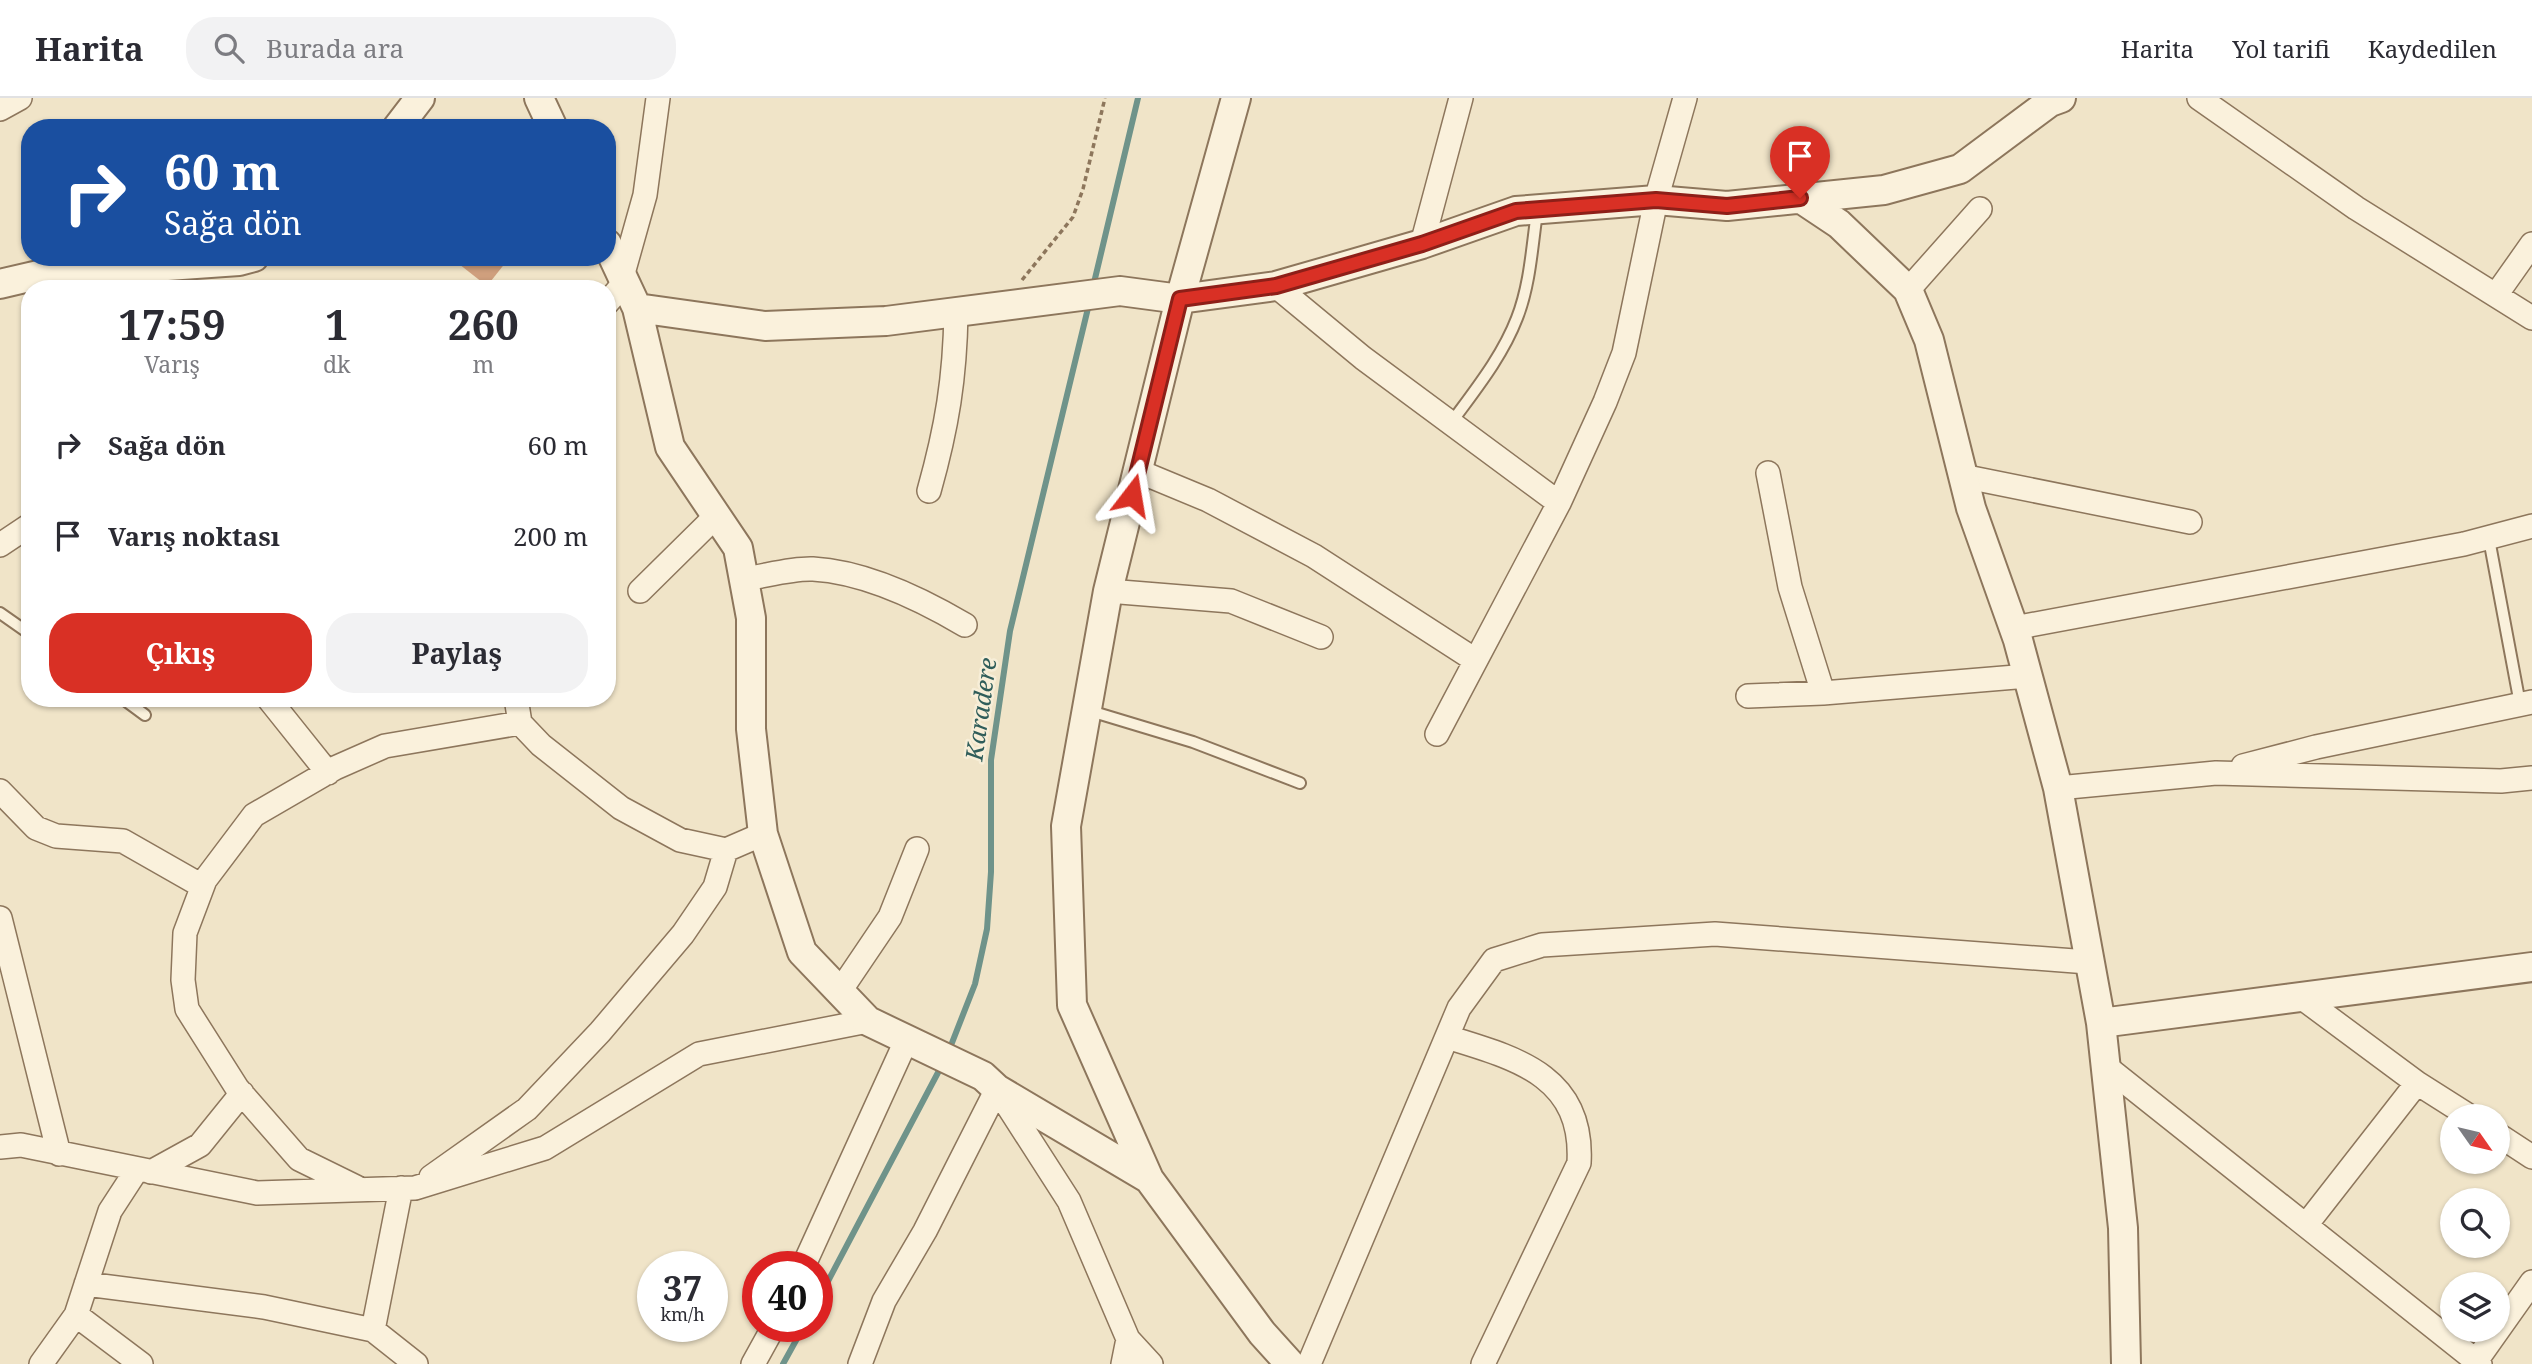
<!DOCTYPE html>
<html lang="tr">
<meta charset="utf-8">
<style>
:root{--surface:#fff;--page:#f2f2f3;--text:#2b2b33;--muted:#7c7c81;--line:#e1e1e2;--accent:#d93025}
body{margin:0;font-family:"Noto Serif",serif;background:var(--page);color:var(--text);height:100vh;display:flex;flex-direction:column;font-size:26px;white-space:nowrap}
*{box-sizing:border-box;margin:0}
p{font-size:23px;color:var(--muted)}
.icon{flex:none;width:38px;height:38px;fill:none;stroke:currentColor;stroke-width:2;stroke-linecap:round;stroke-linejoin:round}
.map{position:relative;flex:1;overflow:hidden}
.panel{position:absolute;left:21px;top:182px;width:595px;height:427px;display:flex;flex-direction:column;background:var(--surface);border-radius:28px;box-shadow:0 2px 5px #0004}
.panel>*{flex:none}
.top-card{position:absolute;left:21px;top:21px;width:595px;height:147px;border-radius:28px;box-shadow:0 2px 5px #0004;background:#1a4fa0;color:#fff;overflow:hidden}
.needle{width:46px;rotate:124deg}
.tools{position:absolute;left:2440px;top:1006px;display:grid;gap:14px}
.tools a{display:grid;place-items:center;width:70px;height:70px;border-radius:50%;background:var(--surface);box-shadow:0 2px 5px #0004;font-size:35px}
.speed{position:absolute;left:637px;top:1153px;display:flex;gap:14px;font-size:35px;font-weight:700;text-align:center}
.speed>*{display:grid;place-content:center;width:91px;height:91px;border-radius:50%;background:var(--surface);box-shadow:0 2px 5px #0004;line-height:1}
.speed small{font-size:18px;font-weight:400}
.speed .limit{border:10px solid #d22;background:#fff;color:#111}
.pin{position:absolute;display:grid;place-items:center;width:60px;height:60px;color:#fff;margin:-72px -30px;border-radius:50% 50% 50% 0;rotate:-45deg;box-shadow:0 0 7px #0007}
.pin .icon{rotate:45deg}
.me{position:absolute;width:77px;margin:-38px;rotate:14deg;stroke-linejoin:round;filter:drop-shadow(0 0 5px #0008)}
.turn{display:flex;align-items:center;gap:24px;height:147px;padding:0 28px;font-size:32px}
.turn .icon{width:91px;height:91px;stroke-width:2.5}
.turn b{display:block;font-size:49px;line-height:60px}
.eta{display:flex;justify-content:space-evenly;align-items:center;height:119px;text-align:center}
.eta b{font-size:42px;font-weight:700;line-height:49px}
.button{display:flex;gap:14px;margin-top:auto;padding:14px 28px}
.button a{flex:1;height:80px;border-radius:28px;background:var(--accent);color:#fff;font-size:28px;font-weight:700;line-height:80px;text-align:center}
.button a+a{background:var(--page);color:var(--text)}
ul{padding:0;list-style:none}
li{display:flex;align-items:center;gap:21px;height:91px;padding:0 28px}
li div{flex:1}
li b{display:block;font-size:26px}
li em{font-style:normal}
header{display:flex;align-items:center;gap:42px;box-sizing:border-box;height:98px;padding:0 35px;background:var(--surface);border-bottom:2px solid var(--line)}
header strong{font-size:33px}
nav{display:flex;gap:38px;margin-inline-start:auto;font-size:24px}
.search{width:490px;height:63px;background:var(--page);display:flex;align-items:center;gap:18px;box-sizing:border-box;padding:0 24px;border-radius:28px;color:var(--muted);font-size:26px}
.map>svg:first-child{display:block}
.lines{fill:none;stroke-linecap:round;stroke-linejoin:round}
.stream{stroke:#6f938a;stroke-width:6}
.building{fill:#cf9f7d}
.service-casing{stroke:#8d765c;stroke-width:14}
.minor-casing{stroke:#8d765c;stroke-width:26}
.tertiary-casing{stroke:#8d765c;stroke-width:32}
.path{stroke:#8d765c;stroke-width:3.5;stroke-dasharray:5 3.5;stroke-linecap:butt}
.service{stroke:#faf1dc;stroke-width:10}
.minor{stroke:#faf1dc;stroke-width:23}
.tertiary{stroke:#faf1dc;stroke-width:28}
.route-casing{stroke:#8d1f18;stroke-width:18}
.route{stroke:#d93025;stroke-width:12}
.labels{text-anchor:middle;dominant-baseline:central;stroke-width:5;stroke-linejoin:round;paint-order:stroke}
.water-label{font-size:24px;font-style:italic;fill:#2f5d5a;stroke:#f7eed8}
</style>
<header>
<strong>Harita</strong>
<div class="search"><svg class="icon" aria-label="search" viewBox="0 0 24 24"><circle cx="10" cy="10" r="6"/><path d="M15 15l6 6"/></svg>Burada ara</div>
<nav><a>Harita</a><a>Yol tarifi</a><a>Kaydedilen</a></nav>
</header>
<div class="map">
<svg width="2532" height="1266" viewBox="0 0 2532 1266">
<rect width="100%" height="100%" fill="#f0e4c8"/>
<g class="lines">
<path class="stream" d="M1093,189L1138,0
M948,955L975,886L987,831L991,774V662L1010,533L1089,206
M817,1204L942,967
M783,1266L804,1228"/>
</g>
<path class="building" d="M450,159H510L487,188Z"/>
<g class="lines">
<defs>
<path id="service" d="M1451,325C1475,292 1502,259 1517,220C1530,187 1532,149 1537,114
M2489,441L2520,606
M0,515L30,536
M122,600L145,617
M1087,612L1193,644L1300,685"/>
<path id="minor" d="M2199,0L2356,110L2532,220
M0,11L20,0
M1422,146L1461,0
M622,179L645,97L658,0
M1276,188L1363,260L1559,405
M1908,192L1980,111
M2496,197L2532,146
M607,205L625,184
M1138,373L1208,402L1314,458L1475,562
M1768,375L1790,489L1823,595
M1962,378L2190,424
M929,393C947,329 955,280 956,214
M0,447L30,427
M744,481C766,478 791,470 813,471C866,474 921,501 965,527
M640,493L716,418
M1108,493L1231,503L1321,539
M2014,530L2464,446L2532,428
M1748,598L1823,595L2028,578
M268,600L328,675
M516,600L520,625L541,647L621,710L680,742L726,752L763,736
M1437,636L1559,405L1605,304L1624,255L1656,102L1685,0
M2243,668L2316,649L2532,604
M2058,690L2216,675L2501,683L2532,680
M0,693L36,730L56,738L123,743L202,788
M0,820L59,1056
M840,893L890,819L917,751
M2301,899L2417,985L2469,1018
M1447,939C1515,960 1584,977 1579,1065L1483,1266
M2104,967L2480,1266
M2497,1036L2532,1059
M0,1049L21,1047L257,1095L415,1090L545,1050L699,956L868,923
M136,1073L110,1113L76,1217L141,1266
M151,1074L200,1047L242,995
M431,1079L527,1011L600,934L683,836L715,789L726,752
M356,1089L299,1061L237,990L187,911L183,882L185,835L205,782L254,717L335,670L385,648L520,625
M2306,1127L2417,985
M803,1169L906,943
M86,1186L264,1209L373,1232L416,1266
M373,1232L401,1090
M41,1266L76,1217
M753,1266L774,1228
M860,1266L884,1203L925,1133L997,991L1069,1103L1128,1241L1151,1266
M1123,1266L1128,1241
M1309,1266L1459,910L1494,862L1542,847L1715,836L2088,864
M2474,1266L2532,1184"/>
<path id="tertiary" d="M539,0L553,30
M397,30L420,0
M1800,100L1839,126L1908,192L1929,242L1971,410L2018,542L2058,690L2101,925L2123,1130L2126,1266
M607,146L637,210L670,349L738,450L751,520V631L763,736L802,854L868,923L983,978L997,991L1149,1081L1262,1235L1290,1266
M0,186L38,177L239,163L254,159
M637,210L765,228L886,223L1120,193L1180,201L1276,188L1422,146L1516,113L1656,102L1727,108L1884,92L1960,71L2050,4L2061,0
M2101,925L2532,869
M1149,1081L1072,907L1066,728L1108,493L1180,201L1236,0"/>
</defs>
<use href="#service" class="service-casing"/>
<use href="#minor" class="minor-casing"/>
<use href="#tertiary" class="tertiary-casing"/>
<path class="path" d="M1022,182L1073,119L1083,91L1105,0"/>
<use href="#service" class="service"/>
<use href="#minor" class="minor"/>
<use href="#tertiary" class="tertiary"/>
</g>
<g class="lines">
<defs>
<path id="route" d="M1132,397L1180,201L1276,188L1422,146L1516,113L1656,102L1727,108L1800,100"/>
</defs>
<use href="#route" class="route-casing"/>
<use href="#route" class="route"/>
</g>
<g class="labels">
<g class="water-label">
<text transform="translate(980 611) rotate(-82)">Karadere</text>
</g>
</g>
</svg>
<div class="tools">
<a><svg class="needle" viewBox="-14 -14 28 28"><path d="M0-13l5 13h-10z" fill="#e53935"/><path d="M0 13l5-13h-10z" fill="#7c7c81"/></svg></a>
<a><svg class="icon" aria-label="search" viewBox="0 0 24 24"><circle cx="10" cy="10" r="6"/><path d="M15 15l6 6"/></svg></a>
<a><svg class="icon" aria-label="layers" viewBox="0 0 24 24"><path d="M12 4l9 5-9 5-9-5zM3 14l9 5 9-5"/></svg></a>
</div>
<div class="speed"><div>37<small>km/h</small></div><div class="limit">40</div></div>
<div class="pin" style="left:1800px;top:100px;background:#d93025"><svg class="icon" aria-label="arrive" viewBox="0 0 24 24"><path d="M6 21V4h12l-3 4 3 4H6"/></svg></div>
<svg class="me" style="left:1132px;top:397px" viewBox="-20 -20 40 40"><path d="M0-17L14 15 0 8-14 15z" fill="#d93025" stroke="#fff" stroke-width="4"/></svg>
<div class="top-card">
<div class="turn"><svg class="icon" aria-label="right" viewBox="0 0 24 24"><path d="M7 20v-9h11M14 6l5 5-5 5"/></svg><div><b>60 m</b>Sağa dön</div></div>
</div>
<section class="panel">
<div class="eta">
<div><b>17:59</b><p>Varış</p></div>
<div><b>1</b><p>dk</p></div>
<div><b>260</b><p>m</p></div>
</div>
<ul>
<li><svg class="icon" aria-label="right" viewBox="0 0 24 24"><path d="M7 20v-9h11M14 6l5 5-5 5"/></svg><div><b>Sağa dön</b></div><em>60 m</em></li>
<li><svg class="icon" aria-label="arrive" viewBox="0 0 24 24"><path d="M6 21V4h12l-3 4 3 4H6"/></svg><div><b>Varış noktası</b></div><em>200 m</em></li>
</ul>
<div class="button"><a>Çıkış</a><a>Paylaş</a></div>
</section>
</div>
